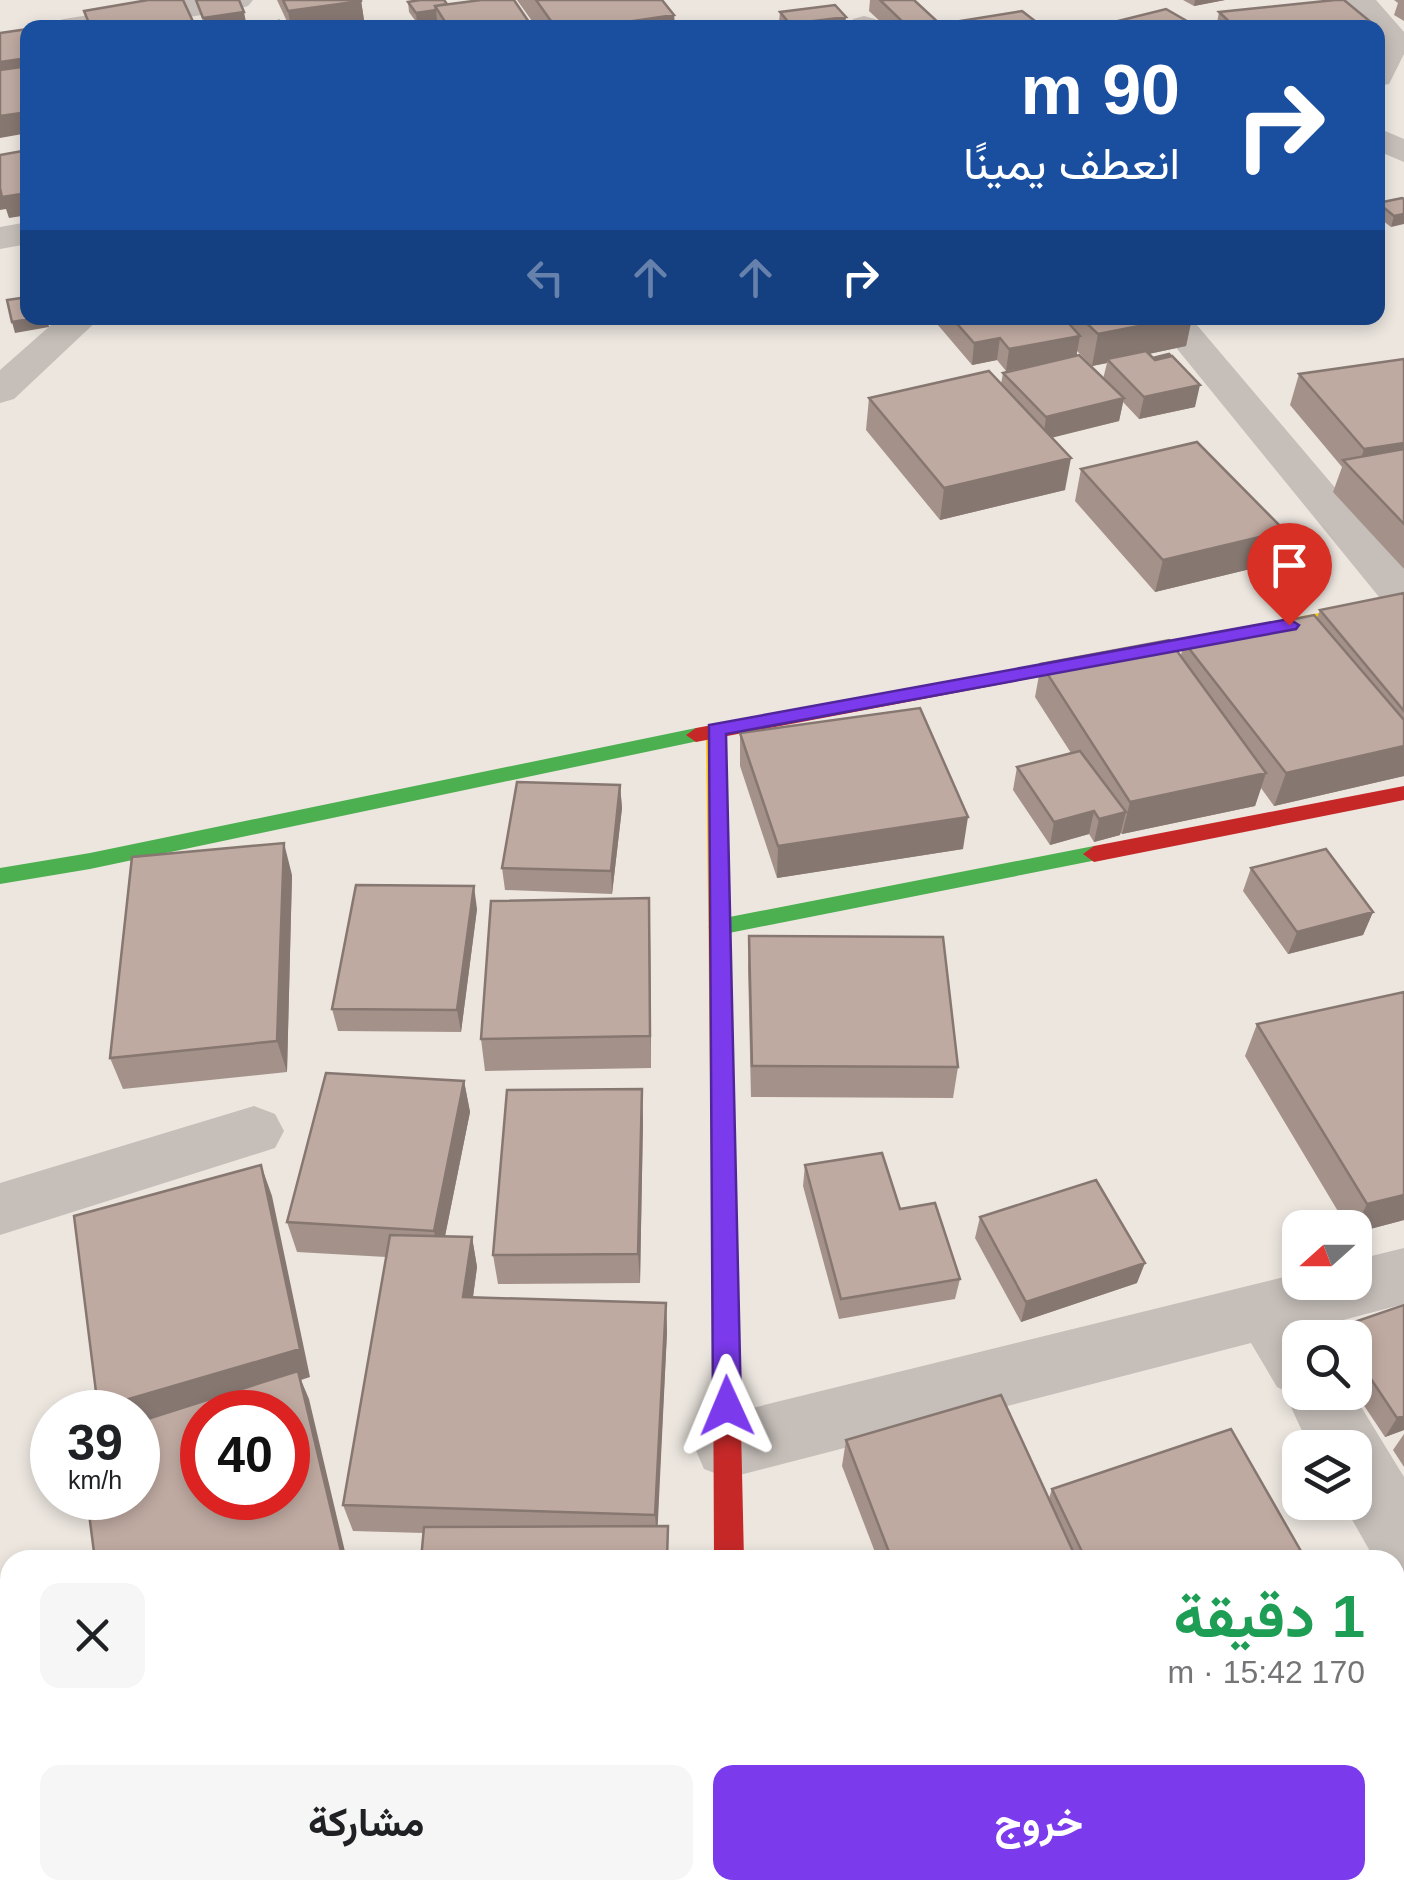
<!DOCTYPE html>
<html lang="ar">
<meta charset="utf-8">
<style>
:root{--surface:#fff;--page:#f6f6f6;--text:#202124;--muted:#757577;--accent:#7c3aed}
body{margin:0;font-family:Arial,Vazirmatn,sans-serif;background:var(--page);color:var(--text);direction:rtl;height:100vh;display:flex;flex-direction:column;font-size:38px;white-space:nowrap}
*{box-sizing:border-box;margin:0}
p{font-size:32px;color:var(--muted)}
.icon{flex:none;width:55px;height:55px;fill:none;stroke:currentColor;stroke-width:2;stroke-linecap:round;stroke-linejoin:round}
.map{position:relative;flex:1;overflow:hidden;direction:ltr}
.drawer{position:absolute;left:0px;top:1550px;width:1405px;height:350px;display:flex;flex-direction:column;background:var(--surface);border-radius:30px 30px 0 0;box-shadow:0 5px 15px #0003;direction:rtl}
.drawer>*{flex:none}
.guide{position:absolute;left:20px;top:20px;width:1365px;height:305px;border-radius:20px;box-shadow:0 5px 15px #0003;direction:rtl;background:#1a4fa0;color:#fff;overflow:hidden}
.needle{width:65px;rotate:249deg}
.buttons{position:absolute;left:1282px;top:1210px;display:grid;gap:20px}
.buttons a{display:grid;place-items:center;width:90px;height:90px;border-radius:20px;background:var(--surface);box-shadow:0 5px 15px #0003;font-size:50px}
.speed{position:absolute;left:30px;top:1390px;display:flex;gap:20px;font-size:50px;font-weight:700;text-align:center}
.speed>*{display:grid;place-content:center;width:130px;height:130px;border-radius:50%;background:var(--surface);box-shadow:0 5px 15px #0003;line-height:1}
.speed small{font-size:25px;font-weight:400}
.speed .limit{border:15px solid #d22;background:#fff;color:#111}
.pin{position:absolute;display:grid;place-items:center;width:85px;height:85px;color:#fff;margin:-102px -42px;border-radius:50% 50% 50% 0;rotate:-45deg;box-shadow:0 0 10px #0007}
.pin .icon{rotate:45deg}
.me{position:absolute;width:110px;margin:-55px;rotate:359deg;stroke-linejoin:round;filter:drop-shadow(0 0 8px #0008)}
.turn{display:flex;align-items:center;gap:35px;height:210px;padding:0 40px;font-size:45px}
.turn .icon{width:130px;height:130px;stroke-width:2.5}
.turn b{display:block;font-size:70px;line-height:85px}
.lanes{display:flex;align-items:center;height:95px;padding:0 40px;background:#0003;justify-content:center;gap:50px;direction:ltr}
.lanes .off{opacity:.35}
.round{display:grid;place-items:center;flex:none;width:105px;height:105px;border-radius:20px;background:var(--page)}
.overview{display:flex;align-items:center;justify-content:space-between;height:170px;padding:0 40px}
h1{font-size:60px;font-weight:700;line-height:75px;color:#1e9e55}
.action{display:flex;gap:20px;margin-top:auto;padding:20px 40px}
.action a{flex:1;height:115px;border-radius:20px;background:var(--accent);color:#fff;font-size:40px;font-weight:700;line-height:115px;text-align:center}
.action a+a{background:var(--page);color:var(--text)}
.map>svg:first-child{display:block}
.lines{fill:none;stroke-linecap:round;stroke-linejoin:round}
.street{fill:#c5beb9;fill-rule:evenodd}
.fast{fill:#4caf50;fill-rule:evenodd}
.slow{fill:#ffc107;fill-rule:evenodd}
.jam{fill:#c62828;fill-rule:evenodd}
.wall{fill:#a4928a;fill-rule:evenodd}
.shaded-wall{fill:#867771}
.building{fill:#bfaaa1;stroke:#867771;stroke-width:2.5;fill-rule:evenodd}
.route{fill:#7c3aed;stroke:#51269a;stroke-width:2.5}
</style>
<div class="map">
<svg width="1404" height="1900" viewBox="0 0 1404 1900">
<rect width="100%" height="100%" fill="#ece6df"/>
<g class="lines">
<path class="street" d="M183,0H253L248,6L238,9L122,28H49L53,22L64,19Z
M1345,0H1376L1404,32V54L1389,84L1378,86V28H1369Z
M864,16L875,19L882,28H851L853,19Z
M1378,128L1404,139V162L1378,151Z
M28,222V244L0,249V227Z
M59,318H100L14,399L0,403V370Z
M1152,318H1191L1404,569V612L1388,608Z
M254,1106L275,1114L284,1131L275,1148L0,1235V1183Z
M1404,1248V1304L1313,1328L1319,1338H1300V1392H1352L1404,1477V1578L1395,1574V1560H1375L1342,1502H1355V1448H1310L1283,1390L1277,1387L1251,1343L728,1478L704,1469L694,1446L704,1423L728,1414L1300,1273V1282H1355V1260Z
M10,1814V1890H19L0,1898V1818Z
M695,1890H775V1900H695Z"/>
<path class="fast" d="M696,728L706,735L703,740L90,869L0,884V868L90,853Z
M1094,846L1105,854L1102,859L719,935L708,927L719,919Z"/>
<path class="slow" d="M1404,598V610L1258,636L1249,630L1258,624Z
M716,723L726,730L739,1339L735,1348L726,1351L717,1348L713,1339L706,730Z"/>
<path class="jam" d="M1258,624L1265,626V634L696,742L686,735L696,728Z
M1404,786V800L1094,862L1083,854L1094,846Z
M726,1327L735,1330L739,1339L744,1560H714L713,1339L717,1330Z"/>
</g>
<path class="wall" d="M277,0H361L364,20L311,28H290Z
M517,0H662L674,15L675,28H537Z
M870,0H914L940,24L1044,28H887L869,11Z
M1183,0H1225L1194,6Z
M1394,0H1404V21L1394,15L1398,3Z
M408,2L447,4L533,28H439L437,20L417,23L409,12Z
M780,12L845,27L784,28L779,22Z
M1219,12L1372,23L1370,28H1216Z
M1404,199L1391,227L1378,217V202Z
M932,318H1192L1186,346L1149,354L1195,407L1139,419L1123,402L1119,421L1052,437L1065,490L940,520L866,430L869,398L1001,384L1003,373L1037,365L1006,371L997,360L972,365ZM1077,351L1092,366L1107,363L1103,379L1077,356Z
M1404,359V569L1333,492L1342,467L1290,405L1299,374Z
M1081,469L1275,563L1155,592L1075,501Z
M1404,593V776L1274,806L1261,788L1255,806L1122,834L1120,833V835L1094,842L1089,834L1050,845L1013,790L1017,767L1071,753L1035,697L1041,664L1181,655L1184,642L1317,618L1320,610Z
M740,733L963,849L777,878L740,766Z
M620,785L622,808L612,894L505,890L502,868Z
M1251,868L1373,912L1363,935L1288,954L1243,891Z
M292,875L287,1072L123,1089L110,1058Z
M477,909L461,1032L338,1031L332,1009Z
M650,930L651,1068L485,1071L481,1039Z
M749,936L958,1067L953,1098L751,1097L748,968Z
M1404,992V1220L1355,1233V1228H1348L1245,1056L1257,1024Z
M464,1081L470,1112L445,1236L472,1237L477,1267L473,1297L666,1303L667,1332L657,1526H668V1560H421L424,1533L353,1531L343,1505L386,1257L297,1252L287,1222Z
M643,1120L640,1283L498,1284L493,1255Z
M805,1165L900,1209L960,1279L955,1299L839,1319L803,1186Z
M980,1217L1137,1283L1021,1322L975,1238Z
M1404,1305V1430L1385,1437L1355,1392V1338H1332L1337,1328Z
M1404,1434V1467L1393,1450Z
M846,1440L1049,1498L1052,1489L1306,1560H878L842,1466Z
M1248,1890H1395L1404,1900H1253Z"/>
<path class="shaded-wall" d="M1195,0H1225L1194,6Z
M361,1L364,20L311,28H291L288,11Z
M436,10L437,20L417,23L416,13Z
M244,12L246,22L205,28L203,18Z
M674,15L675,28H586Z
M846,17L845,27L790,28V24Z
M1372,23L1370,28H1326Z
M28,58V79L0,83V62Z
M28,112V133L0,138V116Z
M0,188L28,193V215L9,218L6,209L0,210Z
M1404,214V224L1391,227L1394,216Z
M35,318H47L49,327L15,333L12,322Z
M1180,318H1192L1186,346L1110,362L1107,359V363L1092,366L1098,334Z
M1080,336L1076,358L1006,371L1009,349Z
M1000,338L997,360L972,365L974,343Z
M1200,385L1195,407L1139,419L1144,397Z
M1124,398L1119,421L1043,440L1046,417Z
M1404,443V473H1356L1364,449Z
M1071,458L1065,490L940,520L944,488Z
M1285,531L1275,563L1155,592L1163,560Z
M1404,746V776L1274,806L1286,773Z
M1266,773L1255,806L1122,834L1130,802Z
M620,785L622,808L612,894L611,871Z
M1094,811L1089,834L1050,845L1054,822Z
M1126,812L1120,835L1094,842L1099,819Z
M968,817L963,849L777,878L778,846Z
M284,843L292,875L287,1072L277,1041Z
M474,886L477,909L461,1032L457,1010Z
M649,898L650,930L651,1068L650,1036Z
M1373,912L1363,935L1288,954L1297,932Z
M464,1081L470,1112L440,1261L434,1231Z
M642,1089L643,1120L640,1283L638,1254Z
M261,1165L272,1196L310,1377L301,1380L309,1399L347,1560H343L138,1429V1412H100L98,1408Z
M1404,1195V1220L1355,1233V1228L1367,1204Z
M472,1237L477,1267L469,1326L463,1297Z
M1145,1263L1137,1283L1021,1322L1026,1302Z
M666,1303L667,1332L657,1541L655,1515Z
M1404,1416V1430L1385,1437L1397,1418Z
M408,1890H419L418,1900H406Z"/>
<path class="building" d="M148,0H183L196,28H91L84,11Z
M196,0H239L244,12L203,18Z
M283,0H361V1L288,11Z
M420,0H444L447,4L435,6L436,10L416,13L408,2Z
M481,0H514L533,28H449L435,6Z
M536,0H662L674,15L586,28H556Z
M880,0H914L940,24L923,28H909Z
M1335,0H1344L1372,23L1326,28H1236L1219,12Z
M835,5L846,17L790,24L780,12Z
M1166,9L1199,28H1090Z
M1022,11L1044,28L923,27Z
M279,21L282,28L238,27Z
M28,29V58L0,62V33Z
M28,66V112L0,116V70Z
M28,150V193L2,197L0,188V155Z
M1402,198L1404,199V214L1394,216L1378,203Z
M28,297V318H35L12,322L7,300Z
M952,318H1064L1080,336L1009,349L1000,338L974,343Z
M1081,318H1180L1098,334Z
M1146,351L1155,360L1172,356L1200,385L1144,397L1107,359Z
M1169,354L1171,356L1155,360L1153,358Z
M1079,355L1124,398L1046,417L1003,373Z
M1404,359V443L1364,449L1299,374Z
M989,371L1071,458L944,488L869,398Z
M1197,442L1285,531L1163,560L1081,469Z
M1404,449V524L1343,460Z
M1404,593V711L1320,610Z
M1314,615L1404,720V746L1286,773L1184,642Z
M1169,640L1266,773L1130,802L1041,664Z
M920,708L968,817L778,846L740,733Z
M1080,751L1126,812L1099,819L1094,811L1054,822L1017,767Z
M517,782L620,785L611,871L502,868Z
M284,843L277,1041L110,1058L132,857Z
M1326,849L1373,912L1297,932L1251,868Z
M356,885L474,886L457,1010L332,1009Z
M649,898L650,1036L481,1039L491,901Z
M749,936L943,937L958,1067L752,1066Z
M1404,992V1195L1367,1204L1257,1024Z
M326,1073L464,1081L434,1231L287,1222Z
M642,1089L638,1254L493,1255L507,1090Z
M882,1153L900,1209L935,1203L960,1279L841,1299L805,1165Z
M261,1165L300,1349L98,1408L74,1216Z
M1096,1180L1145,1263L1026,1302L980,1217Z
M390,1235L472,1237L463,1297L666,1303L655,1515L343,1505Z
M1404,1305V1416L1397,1418L1355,1355V1338H1344L1337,1328Z
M298,1371L343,1560H95L87,1498H138V1422ZM202,1412H288V1498H202Z
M1001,1395L1077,1560H892L846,1440Z
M1231,1429L1306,1560H1086L1052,1489Z
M668,1526L667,1560H421L424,1527Z
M1404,1654V1900H1279L1274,1890H1395V1658Z
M209,1890H408L406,1900H207Z
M463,1890H667V1900H462Z"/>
<path class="route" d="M1289,619L1299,625L1296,629L726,734L741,1406L737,1416L727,1419L717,1416L713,1406L709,725Z"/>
</svg>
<div class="buttons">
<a><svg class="needle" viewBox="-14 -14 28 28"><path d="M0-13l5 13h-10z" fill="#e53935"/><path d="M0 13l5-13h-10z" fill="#757577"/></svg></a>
<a><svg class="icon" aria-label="search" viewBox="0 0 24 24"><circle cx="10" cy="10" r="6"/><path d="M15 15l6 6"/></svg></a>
<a><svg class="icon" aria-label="layers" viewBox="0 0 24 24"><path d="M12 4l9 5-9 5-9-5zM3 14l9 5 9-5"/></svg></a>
</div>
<div class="speed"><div>39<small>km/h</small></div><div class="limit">40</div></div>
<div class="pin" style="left:1289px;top:625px;background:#d93025"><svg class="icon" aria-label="arrive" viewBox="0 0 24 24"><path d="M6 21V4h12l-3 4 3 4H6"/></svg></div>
<svg class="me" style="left:727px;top:1406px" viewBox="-20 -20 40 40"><path d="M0-17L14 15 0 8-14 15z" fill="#7c3aed" stroke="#fff" stroke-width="4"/></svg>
<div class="guide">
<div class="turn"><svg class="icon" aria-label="right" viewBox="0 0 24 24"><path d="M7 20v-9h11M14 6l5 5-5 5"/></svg><div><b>90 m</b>انعطف يمينًا</div></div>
<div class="lanes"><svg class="icon off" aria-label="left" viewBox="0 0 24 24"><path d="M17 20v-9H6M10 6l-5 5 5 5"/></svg><svg class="icon off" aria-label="ahead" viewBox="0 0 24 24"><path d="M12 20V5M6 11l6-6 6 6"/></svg><svg class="icon off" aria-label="ahead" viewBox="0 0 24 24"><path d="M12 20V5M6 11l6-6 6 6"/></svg><svg class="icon" aria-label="right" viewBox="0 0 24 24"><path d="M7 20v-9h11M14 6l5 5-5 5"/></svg></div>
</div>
<section class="drawer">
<div class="overview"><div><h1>1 دقيقة</h1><p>170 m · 15:42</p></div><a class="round"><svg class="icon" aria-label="close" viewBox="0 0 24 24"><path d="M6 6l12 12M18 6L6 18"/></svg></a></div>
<div class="action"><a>خروج</a><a>مشاركة</a></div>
</section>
</div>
